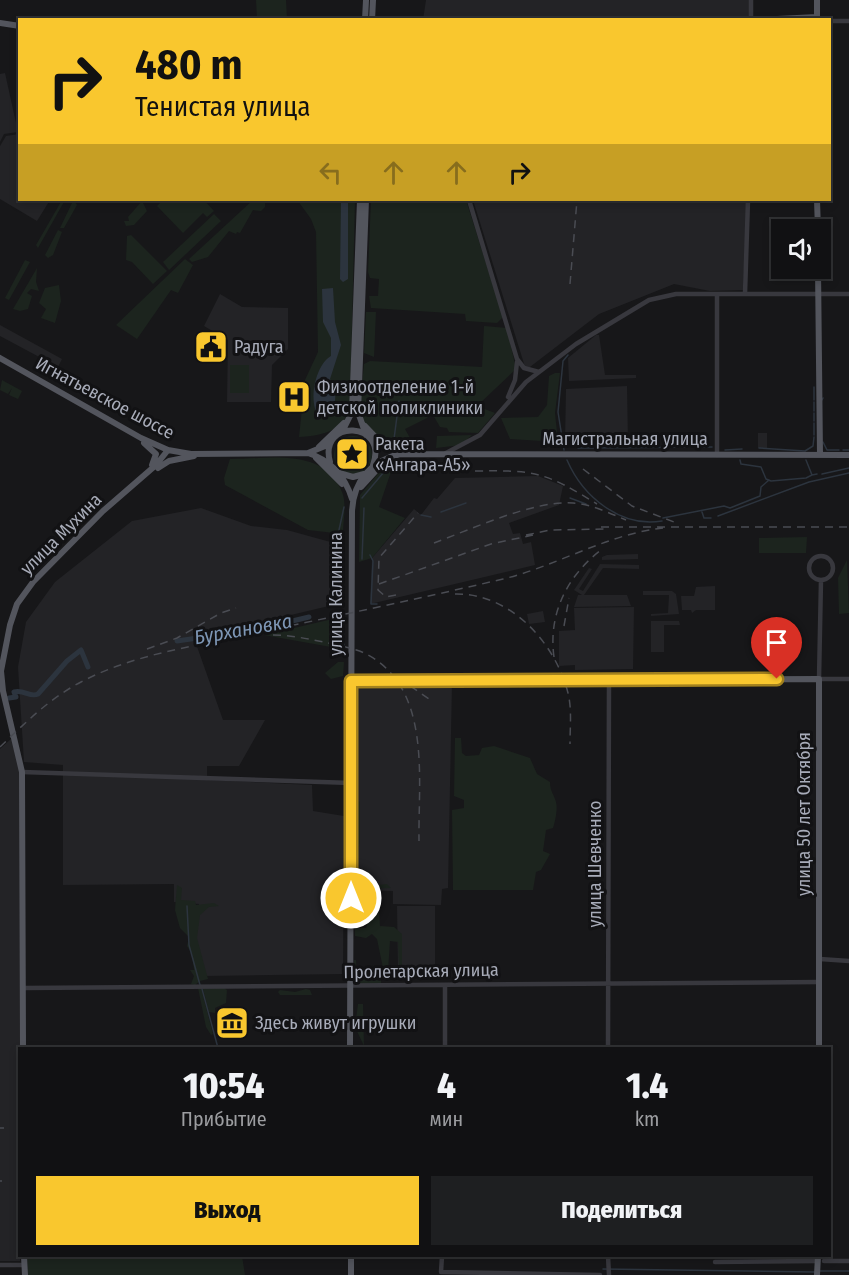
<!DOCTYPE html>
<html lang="ru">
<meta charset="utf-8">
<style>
:root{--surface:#111113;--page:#1e1f21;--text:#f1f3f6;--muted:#9c9da0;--line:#303133;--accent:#f9c72e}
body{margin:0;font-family:"Fira Sans Condensed",sans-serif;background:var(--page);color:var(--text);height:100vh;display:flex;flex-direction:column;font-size:22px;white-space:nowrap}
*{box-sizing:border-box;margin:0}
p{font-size:20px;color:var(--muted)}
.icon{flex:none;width:33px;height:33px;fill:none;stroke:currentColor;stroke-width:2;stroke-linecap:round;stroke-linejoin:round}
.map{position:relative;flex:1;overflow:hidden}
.side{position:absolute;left:18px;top:1047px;width:813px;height:210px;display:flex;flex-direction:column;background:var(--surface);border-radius:0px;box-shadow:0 3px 9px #0003,0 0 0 2px var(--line)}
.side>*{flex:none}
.top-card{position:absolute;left:18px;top:18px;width:813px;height:183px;border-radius:0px;box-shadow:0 3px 9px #0003,0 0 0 2px var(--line);background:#f9c72e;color:#111;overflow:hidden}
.controls{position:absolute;left:771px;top:219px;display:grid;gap:12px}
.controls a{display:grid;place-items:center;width:60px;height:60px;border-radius:0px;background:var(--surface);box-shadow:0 3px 9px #0003,0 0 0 2px var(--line);font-size:30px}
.pin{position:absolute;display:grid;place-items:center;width:51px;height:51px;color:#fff;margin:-62px -26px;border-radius:50% 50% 50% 0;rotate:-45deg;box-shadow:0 0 6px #0007}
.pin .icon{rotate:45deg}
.me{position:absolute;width:66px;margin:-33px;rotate:0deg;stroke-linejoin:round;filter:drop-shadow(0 0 4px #0008)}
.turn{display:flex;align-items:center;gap:21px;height:126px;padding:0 18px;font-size:27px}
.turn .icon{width:78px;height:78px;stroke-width:2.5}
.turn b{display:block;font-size:42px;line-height:51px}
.lanes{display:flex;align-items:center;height:57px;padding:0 18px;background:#0003;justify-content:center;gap:30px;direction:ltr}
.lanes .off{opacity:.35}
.eta{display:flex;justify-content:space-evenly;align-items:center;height:102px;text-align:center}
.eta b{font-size:36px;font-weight:800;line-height:42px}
.primary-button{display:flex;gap:12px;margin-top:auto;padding:12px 18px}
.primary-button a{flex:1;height:69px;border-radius:0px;background:var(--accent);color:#111;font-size:24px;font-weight:800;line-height:69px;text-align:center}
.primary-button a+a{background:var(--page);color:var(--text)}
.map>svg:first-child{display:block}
.built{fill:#232326}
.green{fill:#1c241e}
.water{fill:#2c343e}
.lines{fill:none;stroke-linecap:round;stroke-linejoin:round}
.stream{stroke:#2c343e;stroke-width:1.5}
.river{stroke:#2c343e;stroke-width:5}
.minor{stroke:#38383e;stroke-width:4.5}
.major{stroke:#53555d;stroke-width:6}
.rail{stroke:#4a4c53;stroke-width:1.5;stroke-dasharray:8 6;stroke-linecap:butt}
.route-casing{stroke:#a2811e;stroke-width:15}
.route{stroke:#f9c72e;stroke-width:10}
.labels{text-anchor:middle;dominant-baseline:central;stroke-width:6;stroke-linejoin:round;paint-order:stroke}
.poi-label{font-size:18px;fill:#a8acb9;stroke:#121214;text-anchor:start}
.street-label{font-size:18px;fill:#a8acb9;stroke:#121214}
.water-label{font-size:20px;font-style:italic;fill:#7e97b6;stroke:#121214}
</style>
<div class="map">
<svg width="849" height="1275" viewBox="0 0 849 1275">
<rect width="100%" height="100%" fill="#171719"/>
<path class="built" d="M426,0H750V19L423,20Z
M5,73L18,132L4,134L0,142V74Z
M19,134L20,200H50L37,221L0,199V146L6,136Z
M473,200H747L743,290L710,291L674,284L599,314L526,370Z
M220,294L242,307L288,308V349L272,365L271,402H227L228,340L204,326Z
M0,325L62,359L58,367L0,336Z
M596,335H599L605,375H636V378L569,381L568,358Z
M627,386L628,442H565L566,389Z
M758,433H767V448H758Z
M538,476L563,486L559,505L509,523L513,534L520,533L523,544L531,542L535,565L370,604L372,558L414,509L421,515L434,498L437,499L455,478Z
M201,508L251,526L287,530L334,543L333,605L194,638L223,720H265L239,766H207V780L312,785L313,811L344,816L343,974L204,976L193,941L199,904L174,902V884L63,885V765L24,762L18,667L26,622L55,582L132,521Z
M638,554V559L602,560V557L607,555Z
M600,564L639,565V569L603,568L584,595H627L631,606L574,607L578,595H582L574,590L589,568L592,569L579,589L583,591Z
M715,586V610H696L692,613L691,610H682L681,596H694L696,587Z
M643,591H672L676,594L679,614L651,616V614L668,613L669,595H643Z
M634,607L633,669L575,670V665L559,666V631L575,630L574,608Z
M543,611L545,622L529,624L527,614Z
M651,621H679L680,625H664V652H651Z
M357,681L452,683L448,888L442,889L441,905L393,904V891L353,890L354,684Z
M12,738L20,771V1261H0V749Z
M397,906H435V970L398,969Z"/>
<path class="green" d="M256,0H286L287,19H257Z
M62,200H65L38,248L36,245Z
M67,200H74L77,205L64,228H60L72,203Z
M163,200H204L214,211L207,217L203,213L183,233L157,206Z
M253,200H265V207L261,211L253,210L240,233L237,232L236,234L229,231L208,257L192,262L189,259Z
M300,200H355L350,410C342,432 319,436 299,437L305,380L318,352L316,232L311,219L298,201Z
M371,200H466L503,317L497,323L466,321L465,314L371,308L369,296H378L379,279L370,278L368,272Z
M142,201L147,211L134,225L126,226L124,221H129L128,217Z
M214,214L221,221L169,270L163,262Z
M58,230L62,232L53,255L48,258L45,255Z
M131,235L167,271L153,284L132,262L126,260L127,236Z
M185,259L193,265L178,293L171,290L137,339L116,325Z
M25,260L30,262L9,300L5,298Z
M37,268L36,282L39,291L31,289L27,293L32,296L28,309L20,311L13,309Z
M59,285L61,301L55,323L41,318L46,309L39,303L45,288Z
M366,312H376L374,357L364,353Z
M484,326L507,328L516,369L477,406L495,413L478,433L449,432L447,428L440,427L433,415L405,429L414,445L426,449C402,451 369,445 362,416C358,401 363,380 364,364L370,361L482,367Z
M230,365H249V393H230Z
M555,373H560L555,413L558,442L510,439L501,418L538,417L547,405L549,376Z
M2,380L22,391L18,399L9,395L12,388L8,394L0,390Z
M472,435L461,445L436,448L437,436Z
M334 455a19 19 0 1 1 38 0a19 19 0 1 1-38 0Z
M230,459C268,459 325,447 342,492C347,504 343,521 343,534L308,530L225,485L224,478Z
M387,463H394L379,507L405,518L372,558L359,562L360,495Z
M807,537L806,553H759V538Z
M847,560L849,613L839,614L838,578Z
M341,617L342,649L264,635Z
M338,662H344L343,676L331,679L325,673Z
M455,738H461L462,753L466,756L479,755L482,748L494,746L530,758L537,774L550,782C550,792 554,794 556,802C558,809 555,822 553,828L546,830L543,851L550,854L541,870L536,872L533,890H453L452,810L464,808V800L454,796Z
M357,801L360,802V841L356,863H353L352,803Z
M355,876H361V887L387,884L391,888L355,889Z
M177,885L182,888L181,900L195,901L196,905L214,903L219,906L209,907L200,915L197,938L208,979L200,981L195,985L191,984L194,976L190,970H194L192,954L187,946L189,937L180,928L175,910Z
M358,905V928H366L370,915L375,916L376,908L379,909L380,926L394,927L402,934V971L399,967L398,942L390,941L388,971L384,973L377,939L372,934L366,938L355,936L354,906Z
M354,960H356L357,979H364L366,972L374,965L377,972H381V984H354Z
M198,988H201L213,1034L211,1035L206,1027Z
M224,988L227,990L226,1003L215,1008V1013L209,1012L203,989Z
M306,989L310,990L312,995H280L278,992L280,990L295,992Z
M358,1004H363L364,1046L355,1027Z
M27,1256H242L245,1275H28Z"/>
<path class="water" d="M341,200H348V279L343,282L340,279Z
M333,288L335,322L341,345L330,379C337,389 336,399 333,411L320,418C307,404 315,365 331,356V338L323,322L322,289Z"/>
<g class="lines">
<path class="stream" d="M814,387V400
M822,400L823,398
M814,411V402
M814,421V413
M814,423V435
M394,439L399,401
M823,442L827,450H839
M578,448L712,447
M759,448L805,451L813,446L814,437
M564,450L558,412L563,361L568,355
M725,450L742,449
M843,450H849
M567,460C583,497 621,528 662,521
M740,460L741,464L761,467L766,479L771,481L806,478L812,475
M806,460L812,475L817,474
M392,462L426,463
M822,474L849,468
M362,498L389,466
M570,498L586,504
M441,512L466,503
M702,512L704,518H711
M421,515L431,517
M718,516L809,482L849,473
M663,518L724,506L730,508L760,496L761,487L769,480
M339,530L344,507
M370,555L373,561L371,604H377
M362,559L364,508
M343,611L344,650
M187,906L189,945L200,985
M202,989L218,1048
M603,1269L815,1272
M820,1271H849"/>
<path class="river" d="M177,641L259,629L309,617
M9,698L16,697L14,692C24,689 30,698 38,694L67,661L81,650L88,667"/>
<path class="minor" d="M751,20V0
M830,21H849
M469,200L517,359L524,368L539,372
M717,294V455
M745,294L748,200
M508,397L515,380L517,362
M446,453L480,435L526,382L576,344L649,300L676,294H849
M809 568a12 12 0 1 1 24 0a12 12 0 1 1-24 0Z
M821,580L819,679H849
M22,772L352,783
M820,959L849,961
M24,988L819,982
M445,1048V985
M608,1048L609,679
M608,1256L609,1275
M824,1261H849
M715,1262L818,1261
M0,1265H24
M441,1272L600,1275
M441,1272L442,1256"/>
<path class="major" d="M817,0V20
M365,20L366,0
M372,20L373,0
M757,20L817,17
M0,23L20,26
M366,200L358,412L366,435
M817,200L818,230
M818,268L820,455
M0,358L141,438L168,450L191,454L308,453L330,444
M365,426L384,446L400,454
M342,432L352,412L360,200
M144,443L156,454L152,465
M319,447L344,423
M308,453C330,460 345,476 352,499
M316,458L342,484
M330,462C318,418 389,421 373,465
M158,468L169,461L194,456
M339,473L353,477L364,474
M361,487L384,462
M351,681L819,679V1048
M23,1048L22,772L3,691L1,671L10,625L17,604L33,582L103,511L156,465L168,450
M350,1048L352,512C353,481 371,461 400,454L849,455
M24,1256L25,1275
M351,1275V1256
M817,1275L818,1256"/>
<path class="rail" d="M570,284L577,200
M583,469L632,506L674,522
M475,471C536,470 545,472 597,504
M601,527H849
M526,535L550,530L609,529
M434,543C472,529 534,500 573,503C591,504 609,513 626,520
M379,584L491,544L533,535
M455,594C510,593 555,642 568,693C572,709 570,727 570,744
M396,595L386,597L378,590L379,558L418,513
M564,626L569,598
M273,635C293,635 313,640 333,644C344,647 358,649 368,655C432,690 418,780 419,841
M147,649L177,638L221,613L236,608
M554,657C548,614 567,576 601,550
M399,678L429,699
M0,747C25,723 50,698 81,682C132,655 190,647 246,635C332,617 418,599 503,579C557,566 607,534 663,528
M0,1128H4
M0,1181H2"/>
</g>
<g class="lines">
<defs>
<path id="route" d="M351,898V681L777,679"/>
</defs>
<use href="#route" class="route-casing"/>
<use href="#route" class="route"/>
</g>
<defs>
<symbol id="civic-square" viewBox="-11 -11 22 22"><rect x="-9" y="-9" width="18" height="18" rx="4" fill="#f9c72e" stroke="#121214"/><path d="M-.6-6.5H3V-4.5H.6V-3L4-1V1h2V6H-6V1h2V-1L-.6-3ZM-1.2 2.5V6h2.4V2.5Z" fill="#111"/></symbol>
<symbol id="hospital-square" viewBox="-11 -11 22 22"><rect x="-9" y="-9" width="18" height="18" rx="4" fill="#f9c72e" stroke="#121214"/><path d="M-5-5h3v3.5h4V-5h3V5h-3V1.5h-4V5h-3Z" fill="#111"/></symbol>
<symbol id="sight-square" viewBox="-11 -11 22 22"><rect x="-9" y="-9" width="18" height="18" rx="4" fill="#f9c72e" stroke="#121214"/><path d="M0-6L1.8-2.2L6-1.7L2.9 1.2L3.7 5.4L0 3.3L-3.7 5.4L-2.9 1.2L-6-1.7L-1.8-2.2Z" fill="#111"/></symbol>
<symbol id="museum-square" viewBox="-11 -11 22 22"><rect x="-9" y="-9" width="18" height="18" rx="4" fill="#f9c72e" stroke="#121214"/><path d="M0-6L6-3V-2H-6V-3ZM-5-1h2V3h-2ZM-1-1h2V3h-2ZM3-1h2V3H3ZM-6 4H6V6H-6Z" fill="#111"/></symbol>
</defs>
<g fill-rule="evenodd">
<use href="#civic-square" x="192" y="328" width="38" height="38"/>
<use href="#hospital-square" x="275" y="378" width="38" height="38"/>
<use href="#sight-square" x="333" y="435" width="38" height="38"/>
<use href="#museum-square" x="213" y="1004" width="38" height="38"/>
</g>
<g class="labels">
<g class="poi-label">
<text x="234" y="347">Радуга</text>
<text x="317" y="387">Физиоотделение 1-й<tspan x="317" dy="21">детской поликлиники</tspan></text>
<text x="375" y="444">Ракета<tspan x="375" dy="21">«Ангара-А5»</tspan></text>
<text x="255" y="1023">Здесь живут игрушки</text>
</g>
<g class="street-label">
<text transform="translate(105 398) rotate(28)">Игнатьевское шоссе</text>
<text x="625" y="439">Магистральная улица</text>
<text transform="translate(61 534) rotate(-45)">улица Мухина</text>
<text transform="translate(336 594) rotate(-90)">улица Калинина</text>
<text transform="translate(804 814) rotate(-90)">улица 50 лет Октября</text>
<text transform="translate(595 864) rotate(-90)">улица Шевченко</text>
<text transform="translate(421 971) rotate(-1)">Пролетарская улица</text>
</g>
<g class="water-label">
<text transform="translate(243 629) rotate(-10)">Бурхановка</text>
</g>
</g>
</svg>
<div class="controls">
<a><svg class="icon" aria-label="sound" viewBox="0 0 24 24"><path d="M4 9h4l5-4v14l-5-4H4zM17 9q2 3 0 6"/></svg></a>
</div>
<div class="pin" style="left:777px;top:679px;background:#d93025"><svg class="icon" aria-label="arrive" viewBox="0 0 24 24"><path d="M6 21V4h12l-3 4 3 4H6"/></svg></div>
<svg class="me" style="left:351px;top:898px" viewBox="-20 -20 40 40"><circle r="17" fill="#f9c72e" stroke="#fff" stroke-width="3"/><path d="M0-11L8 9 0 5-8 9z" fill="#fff"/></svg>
<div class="top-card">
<div class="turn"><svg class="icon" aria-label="right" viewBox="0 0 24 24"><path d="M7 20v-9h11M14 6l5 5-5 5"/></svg><div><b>480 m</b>Тенистая улица</div></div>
<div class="lanes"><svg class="icon off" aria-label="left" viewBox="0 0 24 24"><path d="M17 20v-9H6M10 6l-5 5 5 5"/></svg><svg class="icon off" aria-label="ahead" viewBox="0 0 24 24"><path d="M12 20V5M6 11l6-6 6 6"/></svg><svg class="icon off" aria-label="ahead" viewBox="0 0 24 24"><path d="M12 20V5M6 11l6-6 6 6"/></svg><svg class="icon" aria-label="right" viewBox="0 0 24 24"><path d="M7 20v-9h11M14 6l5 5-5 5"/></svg></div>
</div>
<section class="side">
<div class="eta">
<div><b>10:54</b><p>Прибытие</p></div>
<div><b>4</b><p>мин</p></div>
<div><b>1.4</b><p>km</p></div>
</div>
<div class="primary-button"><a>Выход</a><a>Поделиться</a></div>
</section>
</div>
